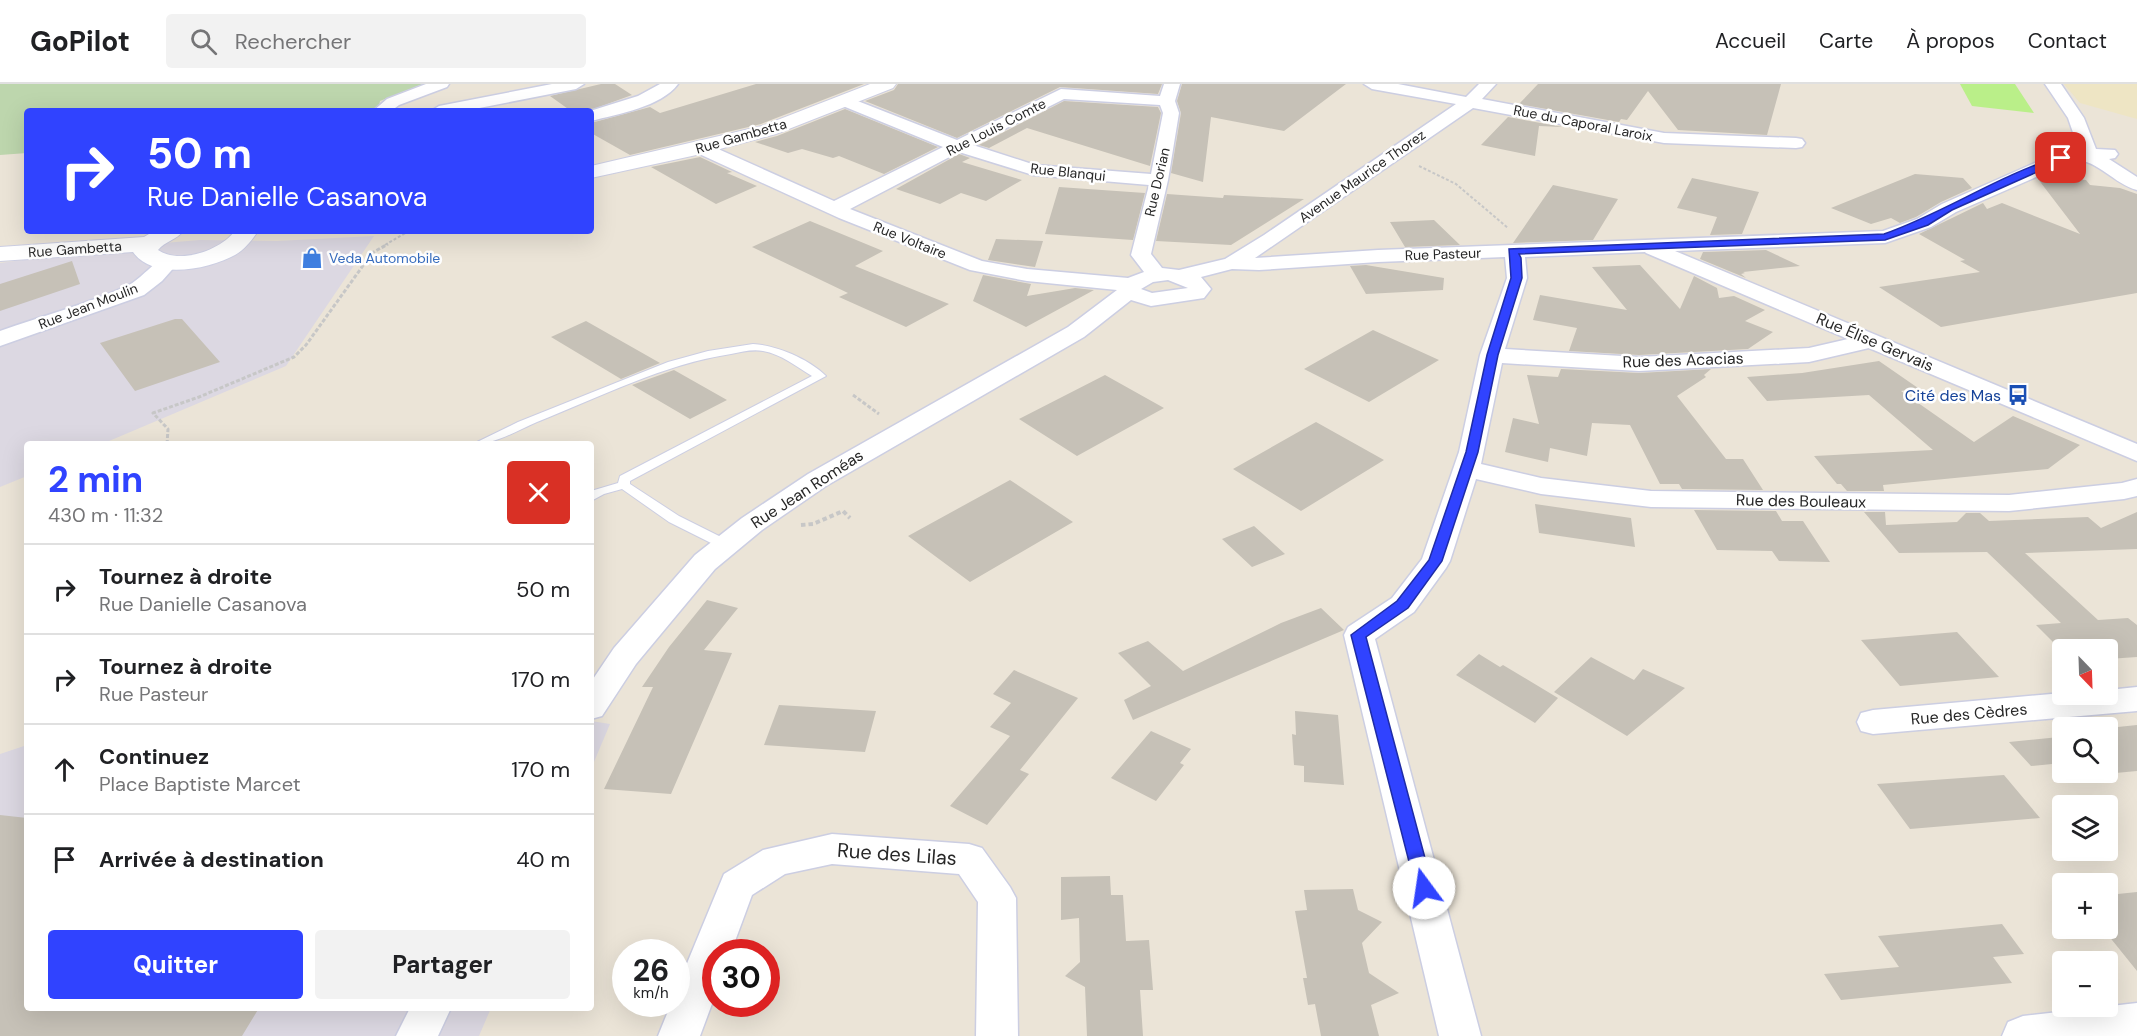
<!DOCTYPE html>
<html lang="fr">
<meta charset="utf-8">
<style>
:root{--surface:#fff;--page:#f2f2f2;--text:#202124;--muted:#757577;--line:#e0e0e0;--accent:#3043ff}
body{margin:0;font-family:"DM Sans",sans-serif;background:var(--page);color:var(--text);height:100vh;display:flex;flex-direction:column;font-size:22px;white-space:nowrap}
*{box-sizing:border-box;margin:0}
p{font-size:20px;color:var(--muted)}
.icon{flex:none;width:33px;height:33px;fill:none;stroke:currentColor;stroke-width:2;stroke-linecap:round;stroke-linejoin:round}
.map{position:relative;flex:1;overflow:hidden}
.drawer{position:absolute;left:24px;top:357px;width:570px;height:570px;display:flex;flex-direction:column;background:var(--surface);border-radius:6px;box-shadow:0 6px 24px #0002}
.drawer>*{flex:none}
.guide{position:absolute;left:24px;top:24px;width:570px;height:126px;border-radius:6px;box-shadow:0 6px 24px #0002;background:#3043ff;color:#fff;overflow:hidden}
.needle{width:39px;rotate:157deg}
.controls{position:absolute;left:2052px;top:555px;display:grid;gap:12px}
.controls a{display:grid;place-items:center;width:66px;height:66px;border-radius:6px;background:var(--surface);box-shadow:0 6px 24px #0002;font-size:30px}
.speed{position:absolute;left:612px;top:855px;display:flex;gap:12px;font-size:30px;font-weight:700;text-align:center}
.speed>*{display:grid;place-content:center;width:78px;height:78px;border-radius:50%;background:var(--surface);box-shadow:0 6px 24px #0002;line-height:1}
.speed small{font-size:15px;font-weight:400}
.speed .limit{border:9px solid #d22;background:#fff;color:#111}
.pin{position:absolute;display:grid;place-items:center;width:51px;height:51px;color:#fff;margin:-26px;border-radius:12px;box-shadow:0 3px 9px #0006}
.me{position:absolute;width:66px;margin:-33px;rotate:346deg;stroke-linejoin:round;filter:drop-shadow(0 0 4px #0008)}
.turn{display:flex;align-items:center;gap:21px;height:126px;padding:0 24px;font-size:27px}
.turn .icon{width:78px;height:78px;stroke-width:2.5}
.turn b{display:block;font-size:42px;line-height:51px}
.round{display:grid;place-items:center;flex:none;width:63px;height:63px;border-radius:6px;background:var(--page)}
.headline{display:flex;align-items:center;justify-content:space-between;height:102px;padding:0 24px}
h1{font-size:36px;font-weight:700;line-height:45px;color:var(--accent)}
.cta{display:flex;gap:12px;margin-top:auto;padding:12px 24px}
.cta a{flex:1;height:69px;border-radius:6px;background:var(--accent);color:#fff;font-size:24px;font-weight:700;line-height:69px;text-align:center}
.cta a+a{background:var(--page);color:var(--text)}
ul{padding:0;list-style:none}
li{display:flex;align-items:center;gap:18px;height:90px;padding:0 24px;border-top:2px solid var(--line)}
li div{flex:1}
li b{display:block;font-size:22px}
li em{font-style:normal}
header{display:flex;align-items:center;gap:36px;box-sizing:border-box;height:84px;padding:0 30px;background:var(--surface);border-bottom:2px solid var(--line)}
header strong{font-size:28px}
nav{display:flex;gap:33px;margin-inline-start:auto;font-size:21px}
.search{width:420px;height:54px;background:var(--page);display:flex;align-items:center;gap:15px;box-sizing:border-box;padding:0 21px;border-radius:6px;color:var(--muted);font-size:22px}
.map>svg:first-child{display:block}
.industrial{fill:#dcd8e2}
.education{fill:#eee5c4}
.cemetery{fill:#bdd6ad}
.pitch{fill:#baef89}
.building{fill:#c6c1b7}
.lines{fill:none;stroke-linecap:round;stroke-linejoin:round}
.lane-casing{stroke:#cccee2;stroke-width:2}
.street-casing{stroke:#cccee2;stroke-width:3}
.secondary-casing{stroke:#cccee2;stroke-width:2}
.path-far2{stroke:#c7c7c7;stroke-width:2;stroke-dasharray:3 2;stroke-linecap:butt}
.path-far1{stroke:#c7c7c7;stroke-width:3;stroke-dasharray:4 2;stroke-linecap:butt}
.path{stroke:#c7c7c7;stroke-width:4;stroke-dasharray:4.5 3;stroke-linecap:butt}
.lane{fill:#fff;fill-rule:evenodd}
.street{fill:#fff;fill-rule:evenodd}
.secondary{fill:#fff;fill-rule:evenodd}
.route{fill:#3043ff;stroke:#1f2ca6;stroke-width:1.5}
.labels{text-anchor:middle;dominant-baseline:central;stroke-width:5;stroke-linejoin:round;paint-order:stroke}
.far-street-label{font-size:14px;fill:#272727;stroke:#fff}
.far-shop-label{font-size:14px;fill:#366cbe;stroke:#fff;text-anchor:start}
.street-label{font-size:16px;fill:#272727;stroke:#fff}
.transit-label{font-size:16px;fill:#164399;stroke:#fff;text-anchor:end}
.near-street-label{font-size:20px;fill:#272727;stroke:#fff}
</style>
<header>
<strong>GoPilot</strong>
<div class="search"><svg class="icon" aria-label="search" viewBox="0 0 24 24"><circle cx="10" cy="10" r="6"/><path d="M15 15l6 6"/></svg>Rechercher</div>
<nav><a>Accueil</a><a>Carte</a><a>À propos</a><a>Contact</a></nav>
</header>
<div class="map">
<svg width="2137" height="952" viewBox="0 0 2137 952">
<rect width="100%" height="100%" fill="#ebe4d7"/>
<path class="industrial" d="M374,152L286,282L102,360H27V392L0,403V179L140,161L200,156L277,157Z
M591,637L610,640L591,685Z
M27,661V924H491L479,952H0V670Z"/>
<path class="education" d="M2064,0H2137V35L2080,19Z"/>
<path class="cemetery" d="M0,0H423L380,17L378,27H27V69L0,71Z"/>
<path class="pitch" d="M1960,0H2015L2034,29L1972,22Z"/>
<path class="building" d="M601,0H615L632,11L588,27H571L550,12Z
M756,0H864L761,40L630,71L591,49V39L650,23L660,29Z
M898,0H1162L1158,10L1060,3L957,54L865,17L894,6Z
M1182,0H1346L1284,47L1211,33L1203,98L1171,89L1181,29L1177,17Z
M1538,0H1781L1767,51L1678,46L1648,7L1627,36L1621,35L1619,38L1519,20Z
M1064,17L1158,23L1161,29L1150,82L1027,44L989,64L979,61Z
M845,25L938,63L884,90L839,72L833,74L802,65L788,69L755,58L777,52Z
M1508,33L1563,43L1539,42L1535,72L1481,61Z
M959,70L970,74L962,78L1022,96L986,117L961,109L940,120L896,105Z
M700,73L732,88L727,89L757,102L716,120L651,83Z
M1915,90L1963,94L1972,104L1941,118L1916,133L1900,139L1891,134L1871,140L1831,124Z
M2044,92L2086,96L2090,101L2120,104L2137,110V209L1941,243L1879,203L1980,188L1960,177L1965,176L1919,150L1983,119L1987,125L2002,119L2080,150L2038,95Z
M1692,94L1759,108L1742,150L1710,151L1717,133L1677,124Z
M1553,101L1618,115L1593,156L1513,159Z
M1059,103L1145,109L1133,156L1045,150Z
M1167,110L1223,114L1224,111L1304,115L1231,161L1156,157Z
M1434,136L1460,161L1405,163L1390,138Z
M810,137L883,167L855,182L949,220L906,243L839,213L848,209L752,163Z
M996,155L1043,157L1035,183L988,176Z
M1766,166L1800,182L1743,188L1745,189L1741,190L1746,194L1700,175L1703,168Z
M72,177L80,200L0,227V200Z
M1366,181L1444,194L1443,206L1366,210L1350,182Z
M1640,181L1680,225L1694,192L1717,204L1719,214L1734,212L1765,226L1745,237L1773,248L1748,265L1639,271L1569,267L1577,244L1533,236L1540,211L1627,226L1592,183Z
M983,191L1031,200L1027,212L1075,204L1094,206L1026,243L973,217Z
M175,235H182L220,278L135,307L100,259Z
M586,237L660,279L621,295L551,253Z
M1373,246L1439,276L1369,318L1304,285Z
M1879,277L1918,304L1901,307L1974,358L2013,332L2080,361L2048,385L1883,401L1884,407H1847L1841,400H1837L1814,372L1933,366L1869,311L1767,317L1747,293L1802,289Z
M1561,285L1639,289L1711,285L1704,291L1706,293L1677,312L1726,375H1743L1763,406L1682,405L1679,400H1660L1630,341L1592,339L1587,372L1550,364L1548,378L1505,368L1513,334L1539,340L1527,291L1558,293Z
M674,286L727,316L690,335L632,301Z
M1105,291L1164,324L1077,372L1019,335Z
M1316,338L1384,376L1301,427L1233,385Z
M1010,396L1073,438L970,498L908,452Z
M1535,420L1631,434L1635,463L1539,449Z
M1694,426L1776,427L1782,437H1803L1830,478L1779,477L1772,467L1717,466Z
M1864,428H1885L1886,441L1957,438L1966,429H1980L1989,437L2088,433L2101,444L2137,428V465L2025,469L2098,536L2128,534L2137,541V573L2108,575V566H2062V567L2036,541L2061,539L1987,468L1899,469Z
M1254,442L1285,470L1252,483L1222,455Z
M707,516L738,524L704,566L732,569L671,710L604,705L653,603H642L669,563Z
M1321,524L1344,546L1133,636L1124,616L1151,602L1118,569L1148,557L1183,587L1281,539Z
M1957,548L1999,593L1900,602L1861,556Z
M1479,570L1500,583L1503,581L1558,614L1535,639L1456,591Z
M1591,573L1634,596L1643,585L1685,604L1627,652L1554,608Z
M1014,586L1078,614L1020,686L1029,690L987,741L950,722L1010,652L990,643L1011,619L993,610Z
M779,621L876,627L865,668L764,661Z
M1295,627L1338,631L1344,701L1304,698V682L1294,681L1292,650L1296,651Z
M2137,641V687L2094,691L2092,688H2108V644Z
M1151,647L1191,665L1180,679L1184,681L1156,717L1111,694Z
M2062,647V679L2031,682L2009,658L2059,653L2055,648Z
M2004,691L2040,734L1910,745L1877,700Z
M0,731L27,734V924H259L242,952H0Z
M1110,792L1111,811H1123L1126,857L1149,856L1153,906H1140L1143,952H1087L1085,903L1065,892L1080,878L1079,834L1061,836V793Z
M1353,805L1358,826L1382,838L1362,859L1369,889L1399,909L1371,921L1379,952H1321L1315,920L1308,921L1303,894H1307L1295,827L1307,826L1304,806Z
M2137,808V887L2108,851V811Z
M2002,840L2024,870L1993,873L2012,899L1841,916L1824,890L1899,883L1878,852Z"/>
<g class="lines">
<defs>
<path id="lane" d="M753,260C776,261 809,275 826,292L630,397V400L679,432L731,458L733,461L731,464H721L669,438L622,405L604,410L591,417V407L618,399L620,392L812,292C797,283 781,270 763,267C752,265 742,268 731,270C664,280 600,313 537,338C516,347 496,360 473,360L518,338L668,278L708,267Z"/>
<path id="street" d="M426,0H449L447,3L399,21L391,27H373L387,15Z
M552,0H584L576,5L464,27H431L439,22Z
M660,0H678C661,23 618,30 591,37L590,27L638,12Z
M1164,0H1180L1175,17L1179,29L1168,96L1151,170L1162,184L1179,186L1225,175L1264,151L1456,20L1372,5L1364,0H1398L1466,13L1479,0H1496L1482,15L1664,49L1796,54L1802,55L1805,59L1802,63L1796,64L1664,59L1473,24L1255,174L1378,166L1883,147L1917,135L1942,120L2055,70L2079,66L2068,34L2045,0H2061L2084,34L2096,65L2115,66L2118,70L2115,74L2109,75L2137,93V106C2114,100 2098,76 2075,76L1956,128L1931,143L1885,159L1675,167L2137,360V377L1869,264L1809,278L1639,287L1502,279L1481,380L1541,394L1651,407L2009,411L2122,399L2137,395V412L2124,415L2009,427L1651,423L1541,410L1476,395L1450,477L1446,484L1414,528L1375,555L1481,952H1439L1344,551L1348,543L1392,514L1422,475L1459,368L1480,271L1507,194L1505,173L1378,178L1259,186L1232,185L1201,193L1211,205L1204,214L1151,222L1131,216L1084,253L826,402L762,446L715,485L636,580L602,632L591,635V598L614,564L695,471L742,434L808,390L1068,243L1117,206L1027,197L970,186L839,134L695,68L692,64L695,60H707L834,117L943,63L838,20L836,17L838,14H850L957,56L1061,5L1160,12ZM1064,15L1160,21L1163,29L1151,90L1035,81L973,61ZM959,68L1033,91L1149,101L1131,171L1144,188L1128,194L1027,185L982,177L850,125ZM1645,168L1646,169L1848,255L1809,264L1639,273L1505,265L1527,194L1525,173ZM1168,196L1188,204L1152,209L1141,205L1153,198Z
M168,173L175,175L178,179L162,197L144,211L0,262V247C42,232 87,220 127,202C142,195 153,177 168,173Z
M2137,603V627L1873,650L1861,647L1857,638L1861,629L1873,626L2062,609L2108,610V606Z
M832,750L969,760L982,764L1010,803L1016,814L1018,952H976L978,818L959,790L832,780L785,790L752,811L731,868H716V909L700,952H658L671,920H676V906L724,790L763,766Z
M2137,919V952H2002L2008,938L2023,932Z
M410,924H451L438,952H396Z"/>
<path id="secondary" d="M870,0H896L893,4L776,50L701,70L591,94V82L762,42Z
M154,147H183C177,156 165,157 158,166C181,181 220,166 235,147H258C252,156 245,165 235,171C210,185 153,197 133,168L0,177V163L144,153Z"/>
</defs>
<use href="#lane" class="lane-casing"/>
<use href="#street" class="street-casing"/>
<use href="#secondary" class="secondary-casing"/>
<path class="path-far2" d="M1419,82L1456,100L1508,144
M385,161L409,147"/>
<path class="path-far1" d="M853,311L879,330
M167,360L168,345L153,329L199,313L294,273L306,261L372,169L388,160"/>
<path class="path" d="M801,441L813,440L843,427L850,434"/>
<use href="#lane" class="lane"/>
<use href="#street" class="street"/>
<use href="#secondary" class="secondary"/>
</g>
<path class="route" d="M2061,72L2066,74L2064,76L1952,126L1928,141L1885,156L1519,170L1521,174L1522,194L1498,271L1478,368L1442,477L1408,524L1366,553L1433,804L1430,809L1424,811L1417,809L1351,551L1397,517L1429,476L1466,368L1487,271L1511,194L1509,165L1884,150C1944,129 1999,91 2061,72Z"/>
<defs>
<symbol id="shop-bare" viewBox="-9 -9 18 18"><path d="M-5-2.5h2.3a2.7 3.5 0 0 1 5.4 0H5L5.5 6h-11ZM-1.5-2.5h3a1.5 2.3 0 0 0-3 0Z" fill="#3f7fe0" stroke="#fff" stroke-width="2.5" paint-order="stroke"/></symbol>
<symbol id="bus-bare" viewBox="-9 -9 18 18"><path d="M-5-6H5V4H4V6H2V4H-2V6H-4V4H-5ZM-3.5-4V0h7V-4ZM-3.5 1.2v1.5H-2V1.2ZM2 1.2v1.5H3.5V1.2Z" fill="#1a4fb4" stroke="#fff" stroke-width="2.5" paint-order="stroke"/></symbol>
</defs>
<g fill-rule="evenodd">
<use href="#shop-bare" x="297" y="159" width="30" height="30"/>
<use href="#bus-bare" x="2003" y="296" width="30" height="30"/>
</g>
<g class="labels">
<g class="far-street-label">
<text transform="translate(1583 39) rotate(11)">Rue du Caporal Laroix</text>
<text transform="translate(996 43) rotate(-27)">Rue Louis Comte</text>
<text transform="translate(741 52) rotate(-16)">Rue Gambetta</text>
<text transform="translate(1068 88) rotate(6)">Rue Blanqui</text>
<text transform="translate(1362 92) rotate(-35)">Avenue Maurice Thorez</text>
<text transform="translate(1157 98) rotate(-77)">Rue Dorian</text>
<text transform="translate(910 156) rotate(22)">Rue Voltaire</text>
<text transform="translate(75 165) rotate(-4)">Rue Gambetta</text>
<text transform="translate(1443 170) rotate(-2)">Rue Pasteur</text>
<text transform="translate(88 222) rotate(-21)">Rue Jean Moulin</text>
</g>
<g class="far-shop-label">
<text x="329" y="174">Veda Automobile</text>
</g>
<g class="street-label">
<text transform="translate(1875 258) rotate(23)">Rue Élise Gervais</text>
<text transform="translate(1683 276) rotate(-2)">Rue des Acacias</text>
<text transform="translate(807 405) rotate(-33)">Rue Jean Roméas</text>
<text transform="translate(1801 417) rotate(1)">Rue des Bouleaux</text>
<text transform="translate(1969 630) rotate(-5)">Rue des Cèdres</text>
</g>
<g class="transit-label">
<text x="2001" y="311">Cité des Mas</text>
</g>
<g class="near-street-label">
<text transform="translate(897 770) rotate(4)">Rue des Lilas</text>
</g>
</g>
</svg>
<div class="controls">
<a><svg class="needle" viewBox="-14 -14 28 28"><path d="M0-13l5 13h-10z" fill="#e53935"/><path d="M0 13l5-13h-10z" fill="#757577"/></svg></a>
<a><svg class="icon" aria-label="search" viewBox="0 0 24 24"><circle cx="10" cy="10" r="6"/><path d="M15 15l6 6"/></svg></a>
<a><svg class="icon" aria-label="layers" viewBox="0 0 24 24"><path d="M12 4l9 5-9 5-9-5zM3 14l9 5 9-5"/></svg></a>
<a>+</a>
<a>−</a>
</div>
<div class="speed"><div>26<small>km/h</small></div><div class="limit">30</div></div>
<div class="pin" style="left:2061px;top:74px;background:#d93025"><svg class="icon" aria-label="arrive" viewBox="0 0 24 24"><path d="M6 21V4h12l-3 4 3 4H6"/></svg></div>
<svg class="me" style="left:1424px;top:804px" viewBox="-20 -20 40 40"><circle r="19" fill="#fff"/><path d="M0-13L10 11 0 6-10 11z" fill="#3043ff"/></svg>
<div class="guide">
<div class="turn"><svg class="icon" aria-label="right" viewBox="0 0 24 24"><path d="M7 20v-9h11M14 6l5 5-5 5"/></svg><div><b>50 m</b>Rue Danielle Casanova</div></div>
</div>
<section class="drawer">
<div class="headline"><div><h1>2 min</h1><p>430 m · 11:32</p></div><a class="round" style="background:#d93025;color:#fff"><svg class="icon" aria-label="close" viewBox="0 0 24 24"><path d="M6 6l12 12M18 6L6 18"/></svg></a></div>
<ul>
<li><svg class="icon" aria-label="right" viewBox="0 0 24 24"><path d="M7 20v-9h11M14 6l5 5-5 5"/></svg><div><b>Tournez à droite</b><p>Rue Danielle Casanova</p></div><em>50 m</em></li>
<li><svg class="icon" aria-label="right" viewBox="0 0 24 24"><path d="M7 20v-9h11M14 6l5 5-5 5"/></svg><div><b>Tournez à droite</b><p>Rue Pasteur</p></div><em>170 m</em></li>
<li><svg class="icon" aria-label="ahead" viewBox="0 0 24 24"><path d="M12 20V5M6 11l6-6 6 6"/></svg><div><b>Continuez</b><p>Place Baptiste Marcet</p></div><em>170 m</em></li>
<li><svg class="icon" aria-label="arrive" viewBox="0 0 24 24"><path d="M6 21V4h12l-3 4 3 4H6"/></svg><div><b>Arrivée à destination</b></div><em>40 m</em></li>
</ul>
<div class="cta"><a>Quitter</a><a>Partager</a></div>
</section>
</div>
